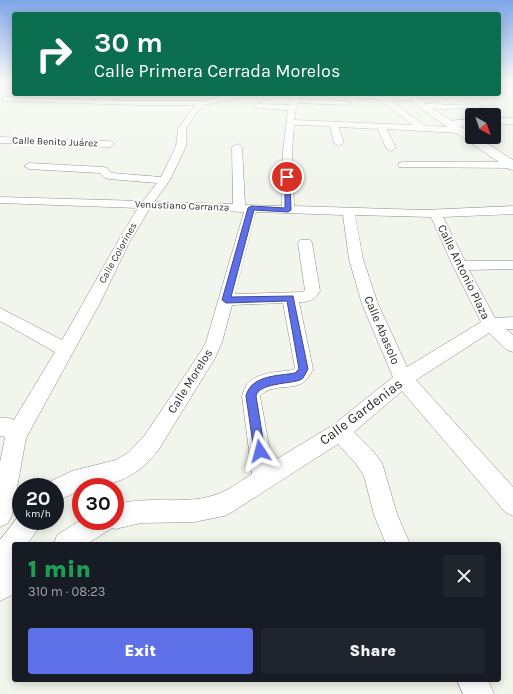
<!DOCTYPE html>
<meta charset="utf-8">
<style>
:root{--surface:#171b24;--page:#20242c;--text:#f1f3f6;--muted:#9ea1a6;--accent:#5e70e7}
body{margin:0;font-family:Karla,sans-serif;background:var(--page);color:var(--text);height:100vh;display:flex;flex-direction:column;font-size:15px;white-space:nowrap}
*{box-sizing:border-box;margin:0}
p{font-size:13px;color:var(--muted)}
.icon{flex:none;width:22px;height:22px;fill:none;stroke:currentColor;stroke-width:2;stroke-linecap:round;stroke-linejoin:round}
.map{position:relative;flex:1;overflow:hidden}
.panel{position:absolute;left:12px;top:542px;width:489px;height:140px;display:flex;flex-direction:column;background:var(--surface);border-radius:4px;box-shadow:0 2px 10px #0003}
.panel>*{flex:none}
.hud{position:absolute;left:12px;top:12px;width:489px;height:84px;border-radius:4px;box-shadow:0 2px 10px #0003;background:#0b6e4f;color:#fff;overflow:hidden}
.needle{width:26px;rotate:140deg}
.controls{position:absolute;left:465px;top:108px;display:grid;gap:8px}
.controls a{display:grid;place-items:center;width:36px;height:36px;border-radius:4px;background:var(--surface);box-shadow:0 2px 10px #0003;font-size:20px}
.speed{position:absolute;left:12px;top:478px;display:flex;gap:8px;font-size:20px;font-weight:700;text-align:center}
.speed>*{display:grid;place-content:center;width:52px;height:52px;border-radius:50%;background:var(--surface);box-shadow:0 2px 10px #0003;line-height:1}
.speed small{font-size:10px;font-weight:400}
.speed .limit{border:6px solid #d22;background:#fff;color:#111}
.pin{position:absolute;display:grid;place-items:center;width:34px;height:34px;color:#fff;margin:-17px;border:2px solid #fff;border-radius:50%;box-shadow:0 1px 4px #0007}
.me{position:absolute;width:44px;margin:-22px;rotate:351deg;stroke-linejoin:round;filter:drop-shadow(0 0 3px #0008)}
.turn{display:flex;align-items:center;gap:14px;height:84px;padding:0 16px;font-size:18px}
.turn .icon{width:52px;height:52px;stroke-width:2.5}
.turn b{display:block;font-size:28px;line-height:34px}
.round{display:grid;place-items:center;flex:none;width:42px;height:42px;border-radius:4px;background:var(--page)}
.head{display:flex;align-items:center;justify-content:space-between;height:68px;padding:0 16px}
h1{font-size:24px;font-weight:800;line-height:30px;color:#1e9e55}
.action{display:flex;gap:8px;margin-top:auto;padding:8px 16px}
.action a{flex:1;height:46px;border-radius:4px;background:var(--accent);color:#fff;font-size:16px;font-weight:800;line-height:46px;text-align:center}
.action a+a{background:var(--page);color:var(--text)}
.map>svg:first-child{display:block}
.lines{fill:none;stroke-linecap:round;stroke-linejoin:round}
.minor-casing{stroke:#8d9088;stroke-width:1}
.major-casing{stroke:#8d9088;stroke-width:1}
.minor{fill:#fff;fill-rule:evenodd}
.major{fill:#fff;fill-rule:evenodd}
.route{fill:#5e70e7;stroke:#3d4996}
.labels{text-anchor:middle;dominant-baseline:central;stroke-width:4;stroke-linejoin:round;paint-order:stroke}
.far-street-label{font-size:10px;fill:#2d2e2a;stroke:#fff}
.street-label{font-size:12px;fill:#2d2e2a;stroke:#fff}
.near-street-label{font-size:14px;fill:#2d2e2a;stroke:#fff}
</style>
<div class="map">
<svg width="513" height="694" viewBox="0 0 513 694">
<rect width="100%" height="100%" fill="#f1f5eb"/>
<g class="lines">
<defs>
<path id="minor" d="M499,81H505L513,85V90L499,83Z
M229,94H239L232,99L205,105L197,112L186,129V146L170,180L154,202L233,204L232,147L237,144L242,147L245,205L282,206L283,151L288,110L258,108L254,106L258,104L289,105L292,94H300L298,99L348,101L352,103L348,105L297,103L294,120L413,125L380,100L362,99L358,97L362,95L413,96L417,98L416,100H390L425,126L458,127L462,130L458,133L387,129L396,148L391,151L386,148L378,129L339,127L344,143L339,146L334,143L330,126L294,125L292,151L294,206L424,210L513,206V214L443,217L465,261H513V269L469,270L495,318L513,317V329H506L513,335V352L507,350L489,333L416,380L513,487V516L505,512L402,391L354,432L372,450L382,463L397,514L410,544H386L374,515L364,476L356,464L338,444L232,512L224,516L194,522L141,523L115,529L112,528L87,544H54L57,535L81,520L115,521V505C149,494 187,507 220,493C231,489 242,480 252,474L242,396C243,392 245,388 247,384C257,372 279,372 293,370L295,368L283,303L232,305L222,342L215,358L159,449C139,476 115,487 81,487V490L55,502V487H45L47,483L72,471L116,460L129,452L145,435L200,353L206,342L244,212L150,208L128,245L100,303L26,438L12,515L8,523L0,527V462L5,438L4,436H0V418H9L14,420L55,352L0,321V308L62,340C88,296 111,251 138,208L0,203V197L143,201L157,183L109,179L105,178L100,173L29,169L24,166L29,163L103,167L107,168L112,173L161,177L176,146L178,129L195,105H137L5,101L1,99L5,97L137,101H202ZM256,212L343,215L349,259L362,304L393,377L333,425L272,462L260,396C273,382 295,392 306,380C309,377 311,373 313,369L299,302C309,302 315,300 320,291L312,243L310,240H300L298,243L305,290L303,292L235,294ZM355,215L431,217L453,266L481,322L407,367L378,304L363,259Z
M438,103L443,105L478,104L482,106L478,108L442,109C435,107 425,110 419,106L423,104Z
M494,118H513V124H494Z
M472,119V125L449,127L445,124L449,121Z
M0,137L110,141L115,144L110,147L0,143Z
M403,162H513V168L399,167L398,165L399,163Z
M21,513V521H42L38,529L27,544H14V562L11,566L14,565V594L0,601V540Z
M457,680H488L494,694H463Z"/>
<path id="major" d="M405,94H415L426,104L472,134V137H477L513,160V170L509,169L420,108Z"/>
</defs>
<use href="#minor" class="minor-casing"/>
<use href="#major" class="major-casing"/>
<use href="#minor" class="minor"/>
<use href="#major" class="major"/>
</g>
<linearGradient id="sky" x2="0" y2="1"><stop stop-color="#7ea6e7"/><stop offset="0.46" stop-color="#f9faf6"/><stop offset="1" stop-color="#f9faf6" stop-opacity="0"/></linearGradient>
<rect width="513" height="178" fill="url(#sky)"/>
<path class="route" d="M285,176L290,177L291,210L288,212L254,210L231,297L293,296L308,369L303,378L300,380C289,384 259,383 256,396L265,451L264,455L260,456L256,455L254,451L246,396C251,375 278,376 295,373L299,369L287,301L226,303L222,300L248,208L251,206L285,208Z"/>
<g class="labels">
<g class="far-street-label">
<text transform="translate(55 142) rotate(2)">Calle Benito Juárez</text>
<text transform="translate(182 206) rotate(2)">Venustiano Carranza</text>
<text transform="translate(118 253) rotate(-61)">Calle Colorines</text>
</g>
<g class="street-label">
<text transform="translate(464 272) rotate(64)">Calle Antonio Plaza</text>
<text transform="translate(382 330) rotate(67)">Calle Abasolo</text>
<text transform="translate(190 381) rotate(-58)">Calle Morelos</text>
</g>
<g class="near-street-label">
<text transform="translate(361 412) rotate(-37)">Calle Gardenias</text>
</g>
</g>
</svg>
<div class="controls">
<a><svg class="needle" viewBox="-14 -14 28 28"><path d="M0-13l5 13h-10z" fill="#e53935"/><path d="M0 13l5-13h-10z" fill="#9ea1a6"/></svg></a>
</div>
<div class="speed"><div>20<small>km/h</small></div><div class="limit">30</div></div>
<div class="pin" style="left:287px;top:177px;background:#d93025"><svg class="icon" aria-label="arrive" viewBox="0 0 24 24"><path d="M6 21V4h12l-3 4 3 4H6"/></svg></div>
<svg class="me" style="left:260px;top:451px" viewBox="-20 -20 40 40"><path d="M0-17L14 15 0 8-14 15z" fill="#5e70e7" stroke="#fff" stroke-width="4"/></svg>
<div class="hud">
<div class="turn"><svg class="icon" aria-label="right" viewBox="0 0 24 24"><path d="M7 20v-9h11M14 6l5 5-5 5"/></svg><div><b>30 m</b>Calle Primera Cerrada Morelos</div></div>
</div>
<section class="panel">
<div class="head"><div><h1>1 min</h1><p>310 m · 08:23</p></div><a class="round"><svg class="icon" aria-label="close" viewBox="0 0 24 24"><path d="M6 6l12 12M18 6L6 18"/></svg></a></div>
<div class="action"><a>Exit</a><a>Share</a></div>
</section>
</div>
